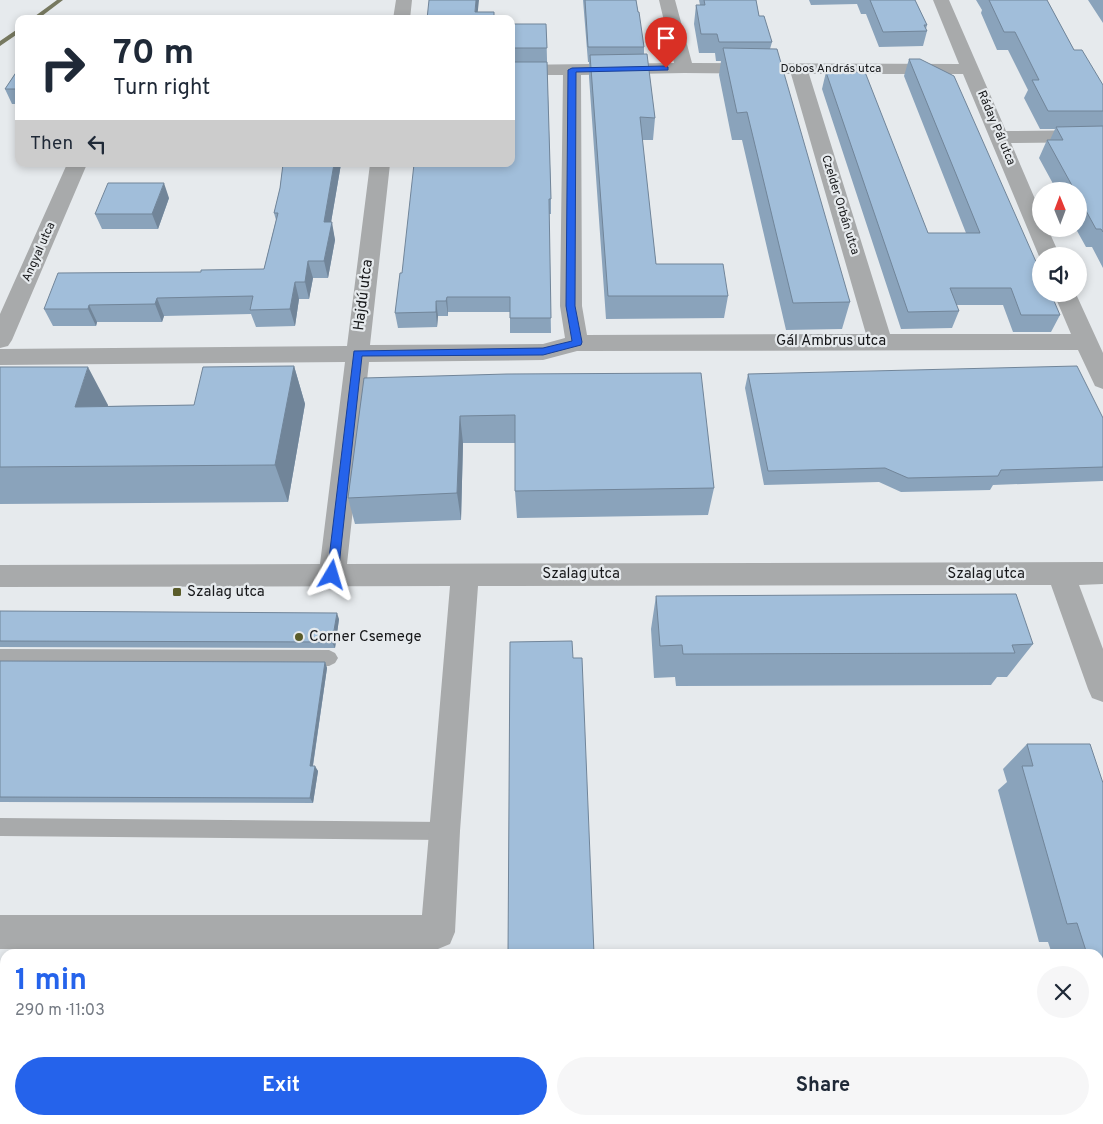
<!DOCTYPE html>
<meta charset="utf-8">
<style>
:root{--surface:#fff;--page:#f6f6f7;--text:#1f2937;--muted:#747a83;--accent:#2563eb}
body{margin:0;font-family:Overpass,sans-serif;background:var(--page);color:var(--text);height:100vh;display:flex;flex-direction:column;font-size:19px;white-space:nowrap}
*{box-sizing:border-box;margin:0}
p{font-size:16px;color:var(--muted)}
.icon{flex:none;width:28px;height:28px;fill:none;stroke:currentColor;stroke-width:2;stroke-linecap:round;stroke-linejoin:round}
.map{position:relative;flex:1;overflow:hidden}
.sheet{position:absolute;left:0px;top:949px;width:1104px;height:176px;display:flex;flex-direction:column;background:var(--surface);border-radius:15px 15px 0 0;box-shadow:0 2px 8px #0003}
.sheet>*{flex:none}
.top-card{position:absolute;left:15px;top:15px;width:500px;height:152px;border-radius:10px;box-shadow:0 2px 8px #0003;background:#fff;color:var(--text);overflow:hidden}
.needle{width:32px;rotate:359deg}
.buttons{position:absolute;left:1032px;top:182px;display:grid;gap:10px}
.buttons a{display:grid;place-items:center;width:55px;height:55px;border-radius:50%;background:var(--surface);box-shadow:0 2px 8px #0003;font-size:25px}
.pin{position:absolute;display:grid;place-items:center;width:42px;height:42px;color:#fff;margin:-51px -21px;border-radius:50% 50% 50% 0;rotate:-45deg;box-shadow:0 0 5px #0007}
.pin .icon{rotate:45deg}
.me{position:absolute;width:55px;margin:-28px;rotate:7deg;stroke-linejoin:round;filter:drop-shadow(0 0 4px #0008)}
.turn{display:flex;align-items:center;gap:18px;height:105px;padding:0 15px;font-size:22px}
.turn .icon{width:65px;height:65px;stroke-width:2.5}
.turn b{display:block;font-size:35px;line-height:42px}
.then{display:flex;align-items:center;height:48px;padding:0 15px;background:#0003;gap:10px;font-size:19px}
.round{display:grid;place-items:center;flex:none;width:52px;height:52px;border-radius:26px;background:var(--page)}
.overview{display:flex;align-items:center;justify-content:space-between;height:85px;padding:0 15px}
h1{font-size:30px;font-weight:700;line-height:38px;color:var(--accent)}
.cta{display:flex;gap:10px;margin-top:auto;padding:10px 15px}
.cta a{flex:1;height:58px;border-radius:30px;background:var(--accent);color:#fff;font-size:20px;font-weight:700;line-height:58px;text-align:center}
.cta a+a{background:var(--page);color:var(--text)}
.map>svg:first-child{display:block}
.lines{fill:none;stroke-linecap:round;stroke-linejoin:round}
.stream{fill:#777960;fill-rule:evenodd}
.lane{fill:#a8aaab;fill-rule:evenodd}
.street{fill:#a8aaab;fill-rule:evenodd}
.wall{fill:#8aa3bb}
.shaded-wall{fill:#718599}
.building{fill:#a1beda;stroke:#718599}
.route{fill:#2563eb;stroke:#184099}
.poi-dot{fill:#5a5c2a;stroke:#e6eaed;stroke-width:2}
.labels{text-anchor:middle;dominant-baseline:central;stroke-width:4.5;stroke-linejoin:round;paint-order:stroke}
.far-street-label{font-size:12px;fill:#161719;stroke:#e6eaed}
.street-label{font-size:15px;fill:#161719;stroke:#e6eaed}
.poi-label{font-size:15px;fill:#161719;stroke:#e6eaed;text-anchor:start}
</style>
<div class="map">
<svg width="1103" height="1124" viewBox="0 0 1103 1124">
<rect width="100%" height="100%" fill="#e6eaed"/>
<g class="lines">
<path class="stream" d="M57,0H63L38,19H31Z
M19,28V33L0,46V41Z"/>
<path class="lane" d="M0,649L329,650L335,653L338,658L335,663L329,666L0,665Z
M0,818L444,822L451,824L454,831L451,838L444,840L0,836Z"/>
<path class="street" d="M396,0H412L410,19H393Z
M659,0H675L692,63L959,64L933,0H949L1006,131L1103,130V142L1011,143L1041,213V229H1048L1060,256H1041V261L963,74H809L890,334H1071L1054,294H1076L1103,353V389L1095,386L1078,350L577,351L543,360L369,362L347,564L1103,562V584L1079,585L1103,649V702L1092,698L1088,689L1051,585L478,586L460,831L455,932L450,944L438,949H0V915H422L450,586L0,587V565L320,564L345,362L0,365V349L347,346L370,164H390L370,345L543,344L565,338L560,306L563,75H511V65L674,63ZM684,73L791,74L866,334L587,335L582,306L581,75Z
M67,164H87L12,340L8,346L0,348V314Z"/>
</g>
<path class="wall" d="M583,0H636L638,12L644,47V54L655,118L653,140H642L656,264L728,296L724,318L606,319L589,77V62H588Z
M699,0H756L759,16L772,42L770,49L850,302L842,329L786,330L742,140H732L719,75L721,61H716L715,53H699L694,24L696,5H700Z
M809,0H915L927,25L926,29L927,31L923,46L879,47L866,14H861L857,4L811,5Z
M976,0H1047L1074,50L1103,85V268L1092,247H1086L1076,229H1079V191H1057L1039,158L1047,140H1050L1055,129H1040L1024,98L1028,90L1008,50H997L981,13L982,10Z
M1088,0H1103V23Z
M511,24H546L551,199V214H549L551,333H510V312H448V316H438L437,327L398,328L395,313L402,273L511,164Z
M909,59L1060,315L1051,332H1013L1003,305H956L959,311L952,328L901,329L822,89L826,72L928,233H966L904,76Z
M19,68V104H12L5,89Z
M283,164H341L331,222L335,240L328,278H313L309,299H299L295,326L256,327L251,314L164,316L162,322H97L96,326H53L44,309L201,272L264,269L276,220L274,213L280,188Z
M169,198L158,229H102L95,214Z
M294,366L305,404L288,502L0,504V367L108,405V406L194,405Z
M507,374L714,488L708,515L517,518L515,491V443H463L461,520L355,524L348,498Z
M748,374L1103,418V481L993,485L990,490L901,492L879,482L764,485L745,388Z
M656,596L1033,644L1007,677H997L991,685L676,686L675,677L654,678L651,629Z
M0,611L339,619L335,648L0,647Z
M0,661L325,662L327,668L313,766L318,771L313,803L0,802Z
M1027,744L1103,783V1124H1088L1087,1120H1099V954H1052L1048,942H1039L998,790L1007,782L1003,769Z
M5,1120H358L357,1124H0Z"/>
<path class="shaded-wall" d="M476,0H479L477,19L475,12Z
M334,164H341L328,240L324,222Z
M164,183L169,198L158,229L152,214Z
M332,222L335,240L328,278L324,261Z
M308,261L313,278L309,299L305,282Z
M295,282L299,299L295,326L290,309Z
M447,297L448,312V316L446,301Z
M157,298L164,316L162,322L155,304Z
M436,301L438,316L437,327L436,312Z
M89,305L97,322L96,326L88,309Z
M294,366L305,404L288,502L275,465Z
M88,367L108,405L97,445L75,407Z
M460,416L463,443L461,520L457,493Z
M337,613L339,619L335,648L332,642Z
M325,662L327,668L312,771L310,766Z
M315,766L318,771L313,803L310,798Z
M70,1120H82L96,1124H69Z
M315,1120H325L331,1124H315Z
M350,1120H358L357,1124H356Z"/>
<path class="building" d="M429,0H476L475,12H494V19H427Z
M585,0H636L638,12H639L644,47H588Z
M704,0H756L759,16H764L772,42H719L717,34H701L696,5H705Z
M870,0H915L927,25H924L927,31L883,32Z
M989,0H1047L1074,50H1082L1103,85V111H1048L1032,80H1039L1015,32H1004Z
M511,24H546L547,48H511Z
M723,48L777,49L850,302L793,303L747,112L737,113Z
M647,54L655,118L640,117L656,264H723L728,296H608L590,55Z
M909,59H920L954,76L1041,273V294H1051L1060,315H1021L1011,288H950L959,311L908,312L826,72H865L928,233H980Z
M511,62H547L551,199H549L551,318H510V297H447L446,301H436V312L395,313L400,273H402L414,164H511Z
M19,68V89H5Z
M1103,126V232L1101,229H1096L1079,198V191H1075L1047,140H1063L1056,127Z
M283,164H334L324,222H332L324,261H308L305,282H295L290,309L250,310L253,296L157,298L155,304L89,305L88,309H44L58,273L201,272V270L264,269L278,213H274L280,188Z
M108,183H164L152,214H95Z
M294,366L275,465L0,467V367H88L75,407L194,405L203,367Z
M1077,366L1103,418V467L1001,470L998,476L908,478L885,468L768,471L748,374Z
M701,373L714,488L515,491V415L460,416L457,493L348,498L364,378L507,374Z
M1016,594L1033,644L1012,645L1015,653L683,654L682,645L660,646L656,596Z
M0,611L337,613L332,642L0,641Z
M572,641L573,658H582L594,954H508L510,642Z
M0,661L325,662L310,766H315L310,798L0,797Z
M1027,744H1090L1103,783V1050L1099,1035V954H1087L1077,923L1067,924L1022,766H1033Z
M0,1030H5V1120H70L69,1124H0Z
M126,1120H315V1124H125Z"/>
<path class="route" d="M666,66L668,67V70L576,72L575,306L582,342L581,345L543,355L362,356L338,575L336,579H328L327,575L354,351L543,348L572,341L566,306L568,70L572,68Z"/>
<g class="poi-dot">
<rect x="172" y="587" width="10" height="10" rx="2.5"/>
<circle cx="299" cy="637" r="5"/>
</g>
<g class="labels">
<g class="far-street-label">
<text x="831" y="69">Dobos András utca</text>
<text transform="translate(996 128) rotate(67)">Ráday Pál utca</text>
<text transform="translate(840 205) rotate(73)">Czelder Orbán utca</text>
<text transform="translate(39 252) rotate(-66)">Angyal utca</text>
</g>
<g class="street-label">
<text transform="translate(364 295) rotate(-83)">Hajdú utca</text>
<text x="831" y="341">Gál Ambrus utca</text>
<text x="581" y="574">Szalag utca</text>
<text x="986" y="574">Szalag utca</text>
</g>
<g class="poi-label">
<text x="187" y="592">Szalag utca</text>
<text x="309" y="637">Corner Csemege</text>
</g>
</g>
</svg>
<div class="buttons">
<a><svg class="needle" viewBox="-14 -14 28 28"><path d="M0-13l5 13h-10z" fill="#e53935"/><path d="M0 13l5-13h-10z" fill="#747a83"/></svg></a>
<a><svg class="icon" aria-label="sound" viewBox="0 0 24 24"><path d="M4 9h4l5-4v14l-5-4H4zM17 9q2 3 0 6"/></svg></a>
</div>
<div class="pin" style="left:666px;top:68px;background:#d93025"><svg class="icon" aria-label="arrive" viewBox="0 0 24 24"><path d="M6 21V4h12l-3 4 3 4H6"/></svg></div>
<svg class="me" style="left:332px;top:575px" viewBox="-20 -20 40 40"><path d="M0-17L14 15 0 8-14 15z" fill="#2563eb" stroke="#fff" stroke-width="4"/></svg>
<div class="top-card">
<div class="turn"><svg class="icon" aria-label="right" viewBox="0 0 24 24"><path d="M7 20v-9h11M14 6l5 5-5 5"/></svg><div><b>70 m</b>Turn right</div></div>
<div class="then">Then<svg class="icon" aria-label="left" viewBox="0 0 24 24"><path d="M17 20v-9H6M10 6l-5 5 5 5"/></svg></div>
</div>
<section class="sheet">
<div class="overview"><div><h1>1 min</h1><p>290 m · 11:03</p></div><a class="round"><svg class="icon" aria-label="close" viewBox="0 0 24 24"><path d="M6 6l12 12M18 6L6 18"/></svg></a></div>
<div class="cta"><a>Exit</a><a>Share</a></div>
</section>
</div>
